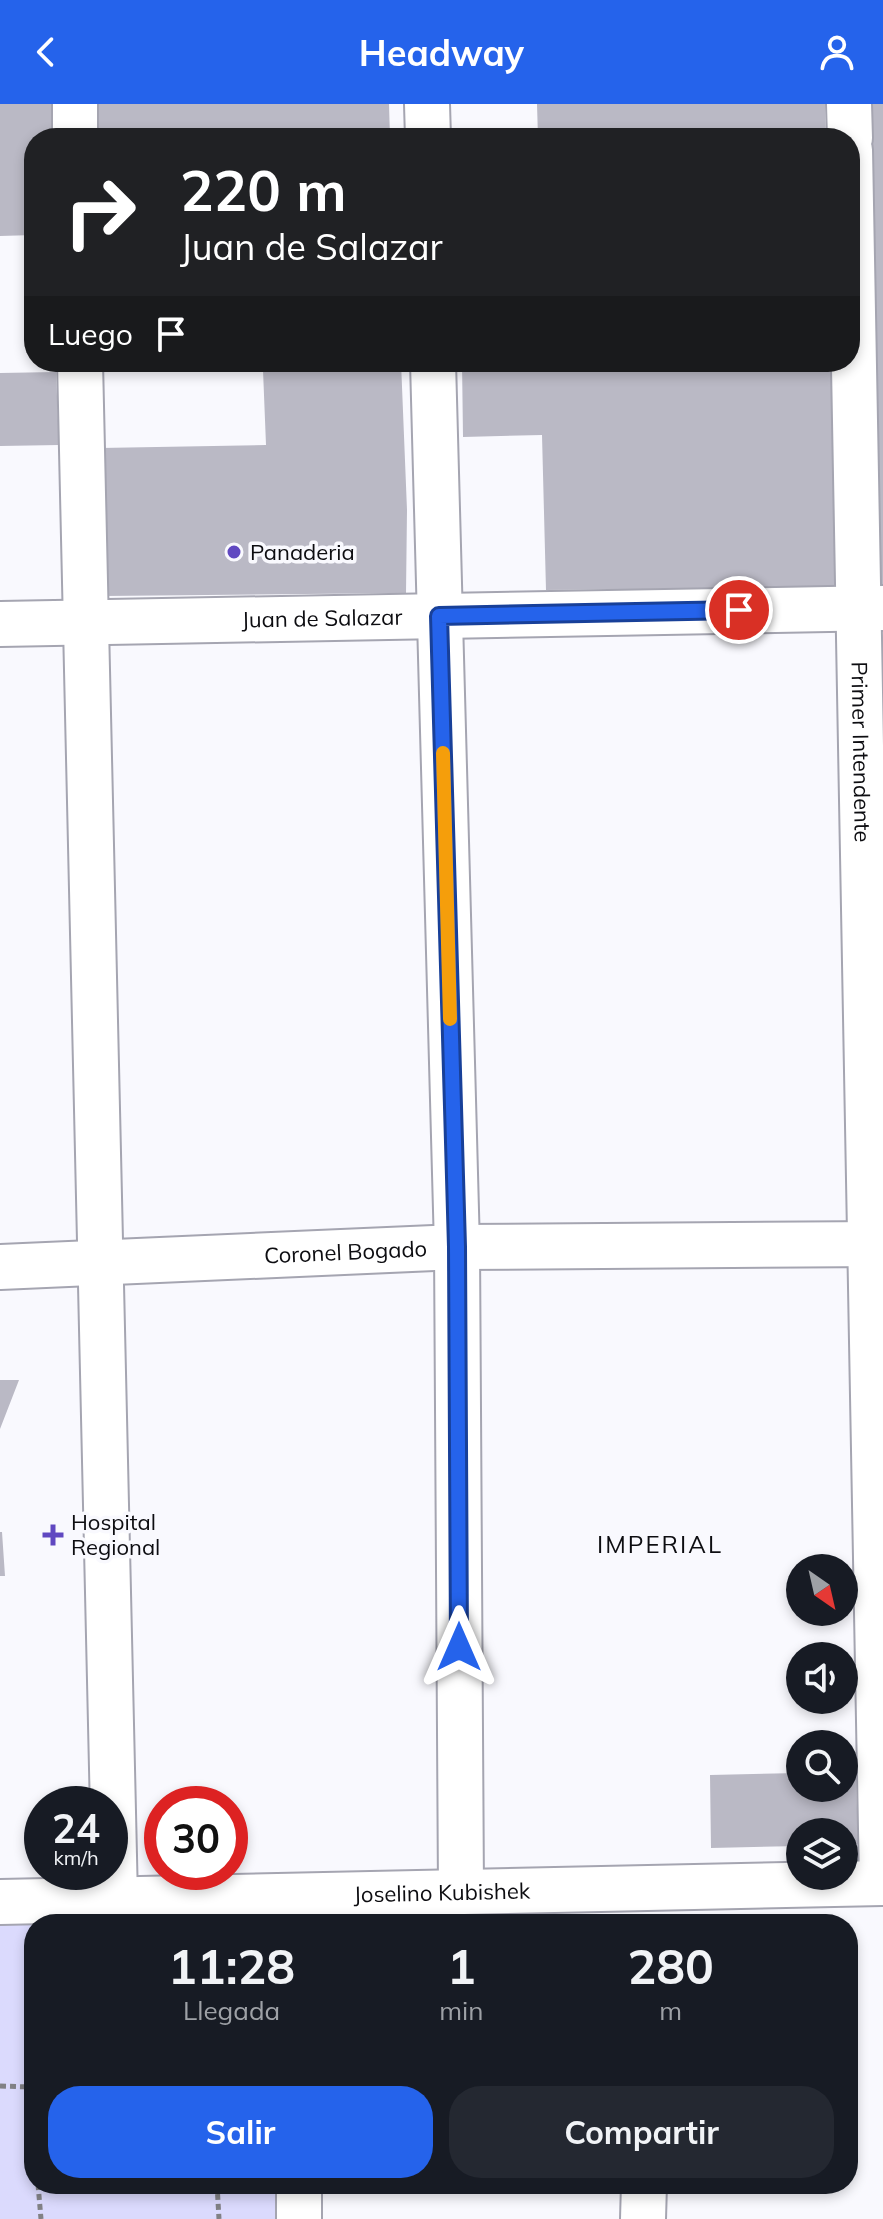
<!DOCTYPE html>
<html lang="es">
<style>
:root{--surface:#171b24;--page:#242831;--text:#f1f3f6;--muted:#9ea1a6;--accent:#2563eb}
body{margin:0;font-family:Mulish,sans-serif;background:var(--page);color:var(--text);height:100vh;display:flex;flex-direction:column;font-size:30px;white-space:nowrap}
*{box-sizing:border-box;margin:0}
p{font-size:26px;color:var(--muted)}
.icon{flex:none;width:44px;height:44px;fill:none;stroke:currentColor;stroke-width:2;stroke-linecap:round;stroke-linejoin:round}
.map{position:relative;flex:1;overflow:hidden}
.sheet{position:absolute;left:24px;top:1810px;width:834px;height:280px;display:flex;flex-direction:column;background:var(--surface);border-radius:32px;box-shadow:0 4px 12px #0003}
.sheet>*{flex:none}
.hud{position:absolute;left:24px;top:24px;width:836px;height:244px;border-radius:32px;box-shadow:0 4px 12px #0003;background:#202124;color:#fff;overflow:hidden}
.needle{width:52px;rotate:146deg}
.controls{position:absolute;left:786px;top:1450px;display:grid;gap:16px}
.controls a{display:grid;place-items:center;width:72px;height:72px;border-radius:50%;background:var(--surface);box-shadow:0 4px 12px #0003;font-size:40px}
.speed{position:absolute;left:24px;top:1682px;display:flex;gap:16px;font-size:40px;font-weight:700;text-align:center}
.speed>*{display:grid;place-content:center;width:104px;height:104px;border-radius:50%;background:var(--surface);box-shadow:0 4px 12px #0003;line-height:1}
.speed small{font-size:20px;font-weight:400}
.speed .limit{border:12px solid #d22;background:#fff;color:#111}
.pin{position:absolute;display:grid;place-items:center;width:68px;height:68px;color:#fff;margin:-34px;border:4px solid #fff;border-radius:50%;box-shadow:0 2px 8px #0007}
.me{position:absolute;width:88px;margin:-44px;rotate:0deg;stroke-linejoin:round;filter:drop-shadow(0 0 6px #0008)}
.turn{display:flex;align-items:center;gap:28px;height:168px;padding:0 24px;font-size:36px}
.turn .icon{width:104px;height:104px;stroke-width:2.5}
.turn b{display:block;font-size:56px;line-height:68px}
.then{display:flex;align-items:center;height:76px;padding:0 24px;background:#0003;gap:16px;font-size:30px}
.eta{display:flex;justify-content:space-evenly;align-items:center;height:136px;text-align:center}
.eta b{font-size:48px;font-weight:700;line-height:56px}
.cta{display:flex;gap:16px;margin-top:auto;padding:16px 24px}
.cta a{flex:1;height:92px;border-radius:32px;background:var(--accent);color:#fff;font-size:32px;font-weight:700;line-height:92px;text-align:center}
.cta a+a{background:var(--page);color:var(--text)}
header{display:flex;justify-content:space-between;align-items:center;height:104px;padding:0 24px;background:var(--accent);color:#fff;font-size:36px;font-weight:700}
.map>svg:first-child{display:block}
.green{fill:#dbdafd}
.building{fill:#bab9c5}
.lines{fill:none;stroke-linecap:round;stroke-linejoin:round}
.minor-casing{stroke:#a5a5b1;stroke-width:48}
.path{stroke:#818185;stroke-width:5;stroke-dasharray:6 4;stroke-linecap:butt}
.minor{stroke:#fff;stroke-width:44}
.route-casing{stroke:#184099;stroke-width:20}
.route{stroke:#2563eb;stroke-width:14}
.slow{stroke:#f59e0b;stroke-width:14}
.poi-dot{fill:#6048c1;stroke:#f9f9fe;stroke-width:3}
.labels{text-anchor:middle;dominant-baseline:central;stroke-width:7;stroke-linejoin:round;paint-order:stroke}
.poi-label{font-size:22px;fill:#0d0d11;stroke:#f9f9fe;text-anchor:start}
.street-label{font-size:22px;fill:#0d0d11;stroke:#f9f9fe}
.neighbourhood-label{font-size:24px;letter-spacing:2px;fill:#0d0d11;stroke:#f9f9fe}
</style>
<header><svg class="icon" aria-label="back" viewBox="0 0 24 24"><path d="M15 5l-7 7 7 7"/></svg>Headway<svg class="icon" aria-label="person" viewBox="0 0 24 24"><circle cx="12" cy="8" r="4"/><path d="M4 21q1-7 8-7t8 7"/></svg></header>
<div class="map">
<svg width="883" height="2115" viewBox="0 0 883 2115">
<rect width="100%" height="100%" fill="#f9f9fe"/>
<path class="green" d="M298,1792V1820H34V2080H299V2115H0V1798Z"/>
<path class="building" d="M0,0H52L53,34H34V131L0,132Z
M92,0H389L390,34H92Z
M537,0H825L826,34H538Z
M866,0H883V496H878Z
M100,258H401L407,406L406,489L105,492L100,344L266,341L263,266L100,267Z
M462,258H832L842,483L546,486L542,331L463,333Z
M56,268L59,341L0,342V269Z
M0,1276H19L0,1325Z
M0,1428H2L5,1472H0Z
M844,1668H856L858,1740L844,1741V1728H800V1742L711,1744L710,1671L800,1669V1684H844Z"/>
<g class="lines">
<defs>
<g id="minor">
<path d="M75,0V34"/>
<path d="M427,0L428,34"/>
<path d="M849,0L850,34"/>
<path id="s1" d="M850,46L882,1779"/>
<path d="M80,258L115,1796"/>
<path d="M433,258L457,1143L461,1788"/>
<path id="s2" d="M0,520L883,504"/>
<path id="s3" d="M0,1163L457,1143L883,1140"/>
<path id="s4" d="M0,1798L883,1779"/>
<path d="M299,2080V2115"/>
<path d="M643,2115L644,2080"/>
</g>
</defs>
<use href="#minor" class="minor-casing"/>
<path class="path" d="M0,1982L31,1983L34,2020
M38,2080L41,2115
M217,2080L219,2115"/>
<use href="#minor" class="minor"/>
</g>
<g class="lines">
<defs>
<path id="route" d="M459,1543L457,1143L439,512L739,506"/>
</defs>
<use href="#route" class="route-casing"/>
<use href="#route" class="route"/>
<path class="slow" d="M443,649L450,915"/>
</g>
<g class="poi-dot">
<circle cx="234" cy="448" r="8"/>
<path d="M49 1419h8v8h8v8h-8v8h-8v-8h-8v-8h8z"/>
</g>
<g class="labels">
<g class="poi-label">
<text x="250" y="448">Panaderia</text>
<text x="71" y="1418">Hospital<tspan x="71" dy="25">Regional</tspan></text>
</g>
<g class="street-label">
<text stroke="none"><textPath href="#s2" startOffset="322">Juan de Salazar</textPath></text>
<text stroke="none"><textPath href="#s1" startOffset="602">Primer Intendente</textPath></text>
<text stroke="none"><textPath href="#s3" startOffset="346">Coronel Bogado</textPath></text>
<text stroke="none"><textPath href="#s4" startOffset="442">Joselino Kubishek</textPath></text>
</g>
<g class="neighbourhood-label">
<text x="660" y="1440">IMPERIAL</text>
</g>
</g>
</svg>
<div class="controls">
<a><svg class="needle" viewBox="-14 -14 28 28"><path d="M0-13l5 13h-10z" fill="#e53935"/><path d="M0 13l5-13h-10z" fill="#9ea1a6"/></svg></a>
<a><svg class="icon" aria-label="sound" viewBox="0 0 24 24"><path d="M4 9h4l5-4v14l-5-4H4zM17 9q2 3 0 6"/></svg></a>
<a><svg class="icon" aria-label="search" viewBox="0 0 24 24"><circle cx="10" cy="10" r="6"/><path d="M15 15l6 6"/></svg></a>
<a><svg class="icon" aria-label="layers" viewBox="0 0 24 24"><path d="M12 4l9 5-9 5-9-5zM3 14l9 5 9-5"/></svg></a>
</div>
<div class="speed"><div>24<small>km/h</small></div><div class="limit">30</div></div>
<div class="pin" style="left:739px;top:506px;background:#d93025"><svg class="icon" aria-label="arrive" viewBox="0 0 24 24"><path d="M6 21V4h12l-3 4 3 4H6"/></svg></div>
<svg class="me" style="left:459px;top:1543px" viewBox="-20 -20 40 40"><path d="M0-17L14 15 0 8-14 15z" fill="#2563eb" stroke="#fff" stroke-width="4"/></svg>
<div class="hud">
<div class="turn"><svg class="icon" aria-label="right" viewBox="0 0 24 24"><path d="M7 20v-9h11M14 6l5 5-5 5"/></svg><div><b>220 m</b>Juan de Salazar</div></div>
<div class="then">Luego<svg class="icon" aria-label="arrive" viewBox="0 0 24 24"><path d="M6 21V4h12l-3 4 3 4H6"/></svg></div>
</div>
<section class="sheet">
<div class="eta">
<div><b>11:28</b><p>Llegada</p></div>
<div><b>1</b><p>min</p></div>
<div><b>280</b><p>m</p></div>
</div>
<div class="cta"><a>Salir</a><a>Compartir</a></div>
</section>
</div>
